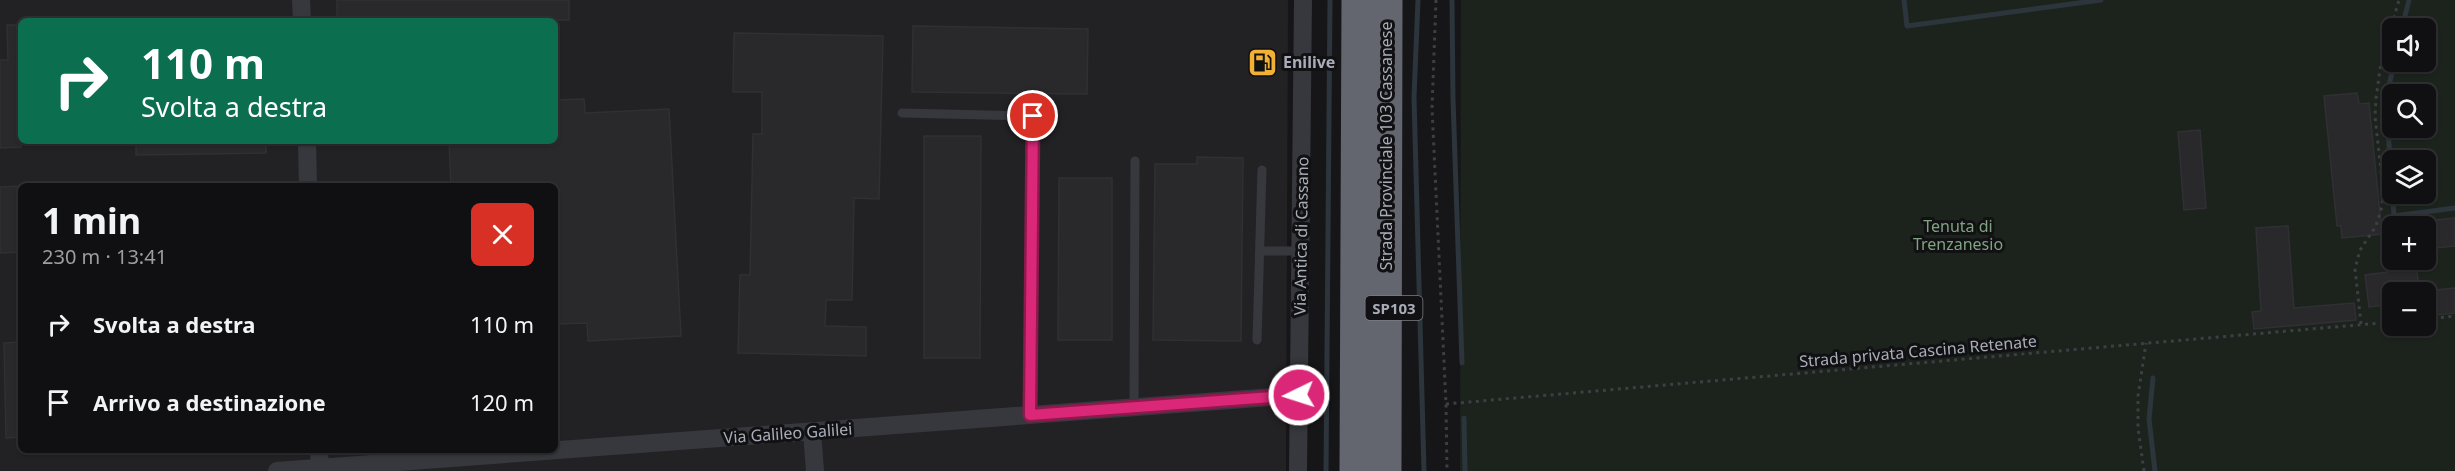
<!DOCTYPE html>
<html lang="it">
<meta charset="utf-8">
<style>
:root{--surface:#101012;--page:#1e1e20;--text:#f1f3f6;--muted:#9c9d9f;--line:#303032}
body{margin:0;font-family:"Noto Sans",sans-serif;background:var(--page);color:var(--text);height:100vh;display:flex;flex-direction:column;font-size:22px;white-space:nowrap}
*{box-sizing:border-box;margin:0}
p{font-size:20px;color:var(--muted)}
.icon{flex:none;width:33px;height:33px;fill:none;stroke:currentColor;stroke-width:2;stroke-linecap:round;stroke-linejoin:round}
.map{position:relative;flex:1;overflow:hidden}
.drawer{position:absolute;left:18px;top:183px;width:540px;height:270px;display:flex;flex-direction:column;background:var(--surface);border-radius:9px;box-shadow:0 2px 4px #0004,0 0 0 2px var(--line)}
.drawer>*{flex:none}
.top-card{position:absolute;left:18px;top:18px;width:540px;height:126px;border-radius:9px;box-shadow:0 2px 4px #0004,0 0 0 2px var(--line);background:#0b6e4f;color:#fff;overflow:hidden}
.tools{position:absolute;left:2382px;top:18px;display:grid;gap:12px}
.tools a{display:grid;place-items:center;width:54px;height:54px;border-radius:9px;background:var(--surface);box-shadow:0 2px 4px #0004,0 0 0 2px var(--line);font-size:30px}
.pin{position:absolute;display:grid;place-items:center;width:51px;height:51px;color:#fff;margin:-26px;border:3px solid #fff;border-radius:50%;box-shadow:0 2px 6px #0007}
.me{position:absolute;width:66px;margin:-33px;rotate:266deg;stroke-linejoin:round;filter:drop-shadow(0 0 4px #0008)}
.turn{display:flex;align-items:center;gap:21px;height:126px;padding:0 24px;font-size:27px}
.turn .icon{width:78px;height:78px;stroke-width:2.5}
.turn b{display:block;font-size:42px;line-height:51px}
.round{display:grid;place-items:center;flex:none;width:63px;height:63px;border-radius:9px;background:var(--page)}
.head{display:flex;align-items:center;justify-content:space-between;height:102px;padding:0 24px}
h1{font-size:36px;font-weight:700;line-height:45px}
ul{padding:0;list-style:none}
li{display:flex;align-items:center;gap:18px;height:78px;padding:0 24px}
li div{flex:1}
li b{display:block;font-size:22px}
li em{font-style:normal}
.map>svg:first-child{display:block}
.built{fill:#222225;fill-rule:evenodd}
.green{fill:#1c231d;fill-rule:evenodd}
.lines{fill:none;stroke-linecap:round;stroke-linejoin:round}
.stream{stroke:#2c353c;stroke-width:5}
.building{fill:#29292c;stroke:#303034;stroke-width:1.5}
.path{stroke:#3d3f44;stroke-width:3;stroke-dasharray:3 4.5;stroke-linecap:butt}
.lane{stroke:#37383d;stroke-width:9}
.street{stroke:#37383d;stroke-width:18}
.highway{stroke:#63666e;stroke-width:33}
.route-casing{stroke:#8e194d;stroke-width:15}
.route{stroke:#db2777;stroke-width:10}
.labels{text-anchor:middle;dominant-baseline:central;stroke-width:6;stroke-linejoin:round;paint-order:stroke}
.shield{fill:#111113;stroke:#7b7e86;stroke-width:1.5}
.shield-label{font-size:15px;font-weight:bold;fill:#a8adb8}
.poi-label{font-size:16px;font-weight:bold;fill:#a8adb8;stroke:#111113;text-anchor:start}
.street-label{font-size:16px;fill:#a8adb8;stroke:#111113}
.park-label{font-size:16px;fill:#7fa381;stroke:#111113}
</style>
<div class="map">
<svg width="2455" height="471" viewBox="0 0 2455 471">
<rect width="100%" height="100%" fill="#161618"/>
<path class="built" d="M0,0H1288L1286,471H0ZM21,21H555V141H21ZM21,186H555V450H21Z"/>
<path class="green" d="M1461,0H2455V471H1460ZM2392,28H2426V62H2392ZM2392,94H2426V128H2392ZM2392,160H2426V194H2392ZM2392,226H2426V260H2392ZM2392,292H2426V326H2392Z"/>
<g class="lines">
<path class="stream" d="M1418,0L1414,97L1424,471
M1452,0L1453,99L1462,363
M1904,0L1907,26L2101,0
M2402,28L2409,0
M2394,62L2386,101L2394,216L2455,208
M2153,378L2149,419L2155,471
M1464,418L1465,471
M1326,471L1330,0"/>
</g>
<path class="building" d="M337,0H569V20H337Z
M7,25H21V147L0,148V60H8Z
M913,26L1088,29L1087,94L912,92Z
M734,33L883,36L879,199L854,198L852,300H826L825,326L866,327V356L738,353L740,275H750L753,134H762V92H733Z
M2357,93L2359,104L2369,103L2382,234L2342,238L2341,226H2337L2324,96Z
M584,99L585,113L669,109L681,336L588,341L587,323L555,324V186H451L449,141H555V100Z
M2200,130L2206,208L2184,210L2178,132Z
M924,136H981L980,358H924Z
M136,141H266V153L136,155Z
M1197,157L1243,158L1241,341L1153,340L1155,164H1197Z
M1059,178H1112V340H1058Z
M21,186V252L0,253V187Z
M2455,218V246L2426,249V221Z
M2288,226L2294,308L2354,303L2356,320L2254,329L2252,312L2261,311L2256,228Z
M2387,260H2416L2419,292H2392V304L2369,307L2365,275L2388,272Z
M2455,288V313L2426,316V291Z
M21,342V437L6,438L4,343Z"/>
<g class="lines">
<path class="path" d="M1436,0L1432,108L1446,404L1447,471
M2426,319L2455,316
M2361,324L2355,269L2360,250L2376,226L2382,206L2383,190L2375,116L2376,98L2381,63L2399,0
M1446,404L2392,322
M2144,471L2138,428V396L2146,343"/>
<path class="lane" d="M902,113L1033,116L1030,415
M1260,251H1301
M1257,340L1262,170
M1134,407L1135,161"/>
<path class="street" d="M301,0L302,21
M307,141L308,186
M812,431L815,471
M319,450L320,471
M277,471L1299,395
M1298,471L1303,0"/>
<path class="highway" d="M1356,471L1358,0
M1385,471L1386,0"/>
</g>
<g class="lines">
<defs>
<path id="route" d="M1033,116L1030,415L1299,395"/>
</defs>
<use href="#route" class="route-casing"/>
<use href="#route" class="route"/>
</g>
<defs>
<symbol id="fuel-square" viewBox="-11 -11 22 22"><rect x="-9" y="-9" width="18" height="18" rx="4" fill="#f2b134" stroke="#111113"/><path d="M-5.5-6h7V0h2V4h1.3V-2.5L3-4.5l.8-.8L6-3V5H2.5V1h-1V6h-7ZM-4.2-4.7v3.2H.2V-4.7Z" fill="#111"/></symbol>
</defs>
<g fill-rule="evenodd">
<use href="#fuel-square" x="1246" y="46" width="33" height="33"/>
</g>
<g class="labels">
<rect class="shield" x="1365.5" y="296" width="57" height="24" rx="4.5"/>
<g class="shield-label">
<text x="1394" y="308">SP103</text>
</g>
<g class="poi-label">
<text x="1283" y="62">Enilive</text>
</g>
<g class="street-label">
<text transform="translate(1386 146) rotate(-90)">Strada Provinciale 103 Cassanese</text>
<text transform="translate(1301 236) rotate(-89)">Via Antica di Cassano</text>
<text transform="translate(1918 351) rotate(-5)">Strada privata Cascina Retenate</text>
<text transform="translate(788 433) rotate(-4)">Via Galileo Galilei</text>
</g>
<g class="park-label">
<text x="1958" y="226">Tenuta di<tspan x="1958" dy="18">Trenzanesio</tspan></text>
</g>
</g>
</svg>
<div class="tools">
<a><svg class="icon" aria-label="sound" viewBox="0 0 24 24"><path d="M4 9h4l5-4v14l-5-4H4zM17 9q2 3 0 6"/></svg></a>
<a><svg class="icon" aria-label="search" viewBox="0 0 24 24"><circle cx="10" cy="10" r="6"/><path d="M15 15l6 6"/></svg></a>
<a><svg class="icon" aria-label="layers" viewBox="0 0 24 24"><path d="M12 4l9 5-9 5-9-5zM3 14l9 5 9-5"/></svg></a>
<a>+</a>
<a>−</a>
</div>
<div class="pin" style="left:1033px;top:116px;background:#d93025"><svg class="icon" aria-label="arrive" viewBox="0 0 24 24"><path d="M6 21V4h12l-3 4 3 4H6"/></svg></div>
<svg class="me" style="left:1299px;top:395px" viewBox="-20 -20 40 40"><circle r="17" fill="#db2777" stroke="#fff" stroke-width="3"/><path d="M0-11L8 9 0 5-8 9z" fill="#fff"/></svg>
<div class="top-card">
<div class="turn"><svg class="icon" aria-label="right" viewBox="0 0 24 24"><path d="M7 20v-9h11M14 6l5 5-5 5"/></svg><div><b>110 m</b>Svolta a destra</div></div>
</div>
<section class="drawer">
<div class="head"><div><h1>1 min</h1><p>230 m · 13:41</p></div><a class="round" style="background:#d93025;color:#fff"><svg class="icon" aria-label="close" viewBox="0 0 24 24"><path d="M6 6l12 12M18 6L6 18"/></svg></a></div>
<ul>
<li><svg class="icon" aria-label="right" viewBox="0 0 24 24"><path d="M7 20v-9h11M14 6l5 5-5 5"/></svg><div><b>Svolta a destra</b></div><em>110 m</em></li>
<li><svg class="icon" aria-label="arrive" viewBox="0 0 24 24"><path d="M6 21V4h12l-3 4 3 4H6"/></svg><div><b>Arrivo a destinazione</b></div><em>120 m</em></li>
</ul>
</section>
</div>
